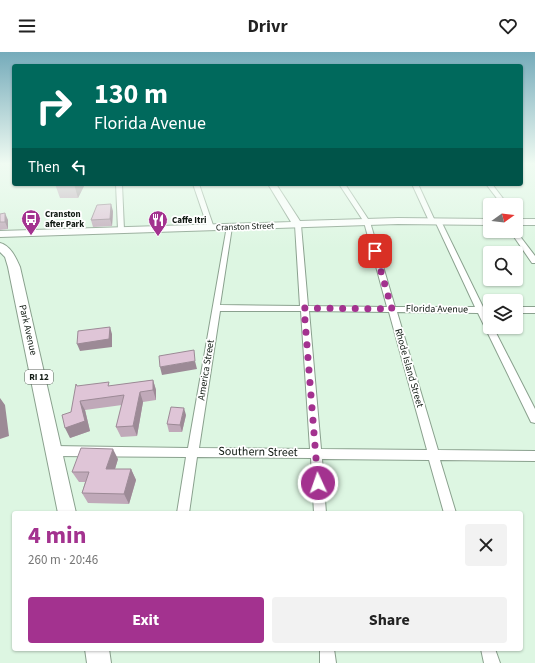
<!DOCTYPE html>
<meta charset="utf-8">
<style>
:root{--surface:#fff;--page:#f2f2f2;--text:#222;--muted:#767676;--accent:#a3328f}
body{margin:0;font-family:"Source Sans 3",sans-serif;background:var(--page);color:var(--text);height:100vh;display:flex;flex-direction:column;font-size:15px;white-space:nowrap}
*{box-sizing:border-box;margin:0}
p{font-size:13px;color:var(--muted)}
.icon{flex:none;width:22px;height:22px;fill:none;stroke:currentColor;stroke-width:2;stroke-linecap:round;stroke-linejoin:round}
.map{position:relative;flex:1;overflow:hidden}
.side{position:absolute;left:12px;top:459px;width:511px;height:140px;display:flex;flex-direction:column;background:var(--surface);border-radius:4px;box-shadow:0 1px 3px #0004}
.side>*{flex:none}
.guide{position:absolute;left:12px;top:12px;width:511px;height:122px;border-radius:4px;box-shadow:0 1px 3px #0004;background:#00695c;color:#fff;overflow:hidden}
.needle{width:26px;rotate:75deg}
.tools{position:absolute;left:483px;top:146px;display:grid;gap:8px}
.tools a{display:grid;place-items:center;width:40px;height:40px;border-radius:4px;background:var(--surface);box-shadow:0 1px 3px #0004;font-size:20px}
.pin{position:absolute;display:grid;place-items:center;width:34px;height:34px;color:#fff;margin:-17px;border-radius:8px;box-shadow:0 2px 6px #0006}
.me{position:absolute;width:44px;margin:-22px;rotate:357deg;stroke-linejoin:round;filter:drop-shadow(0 0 3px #0008)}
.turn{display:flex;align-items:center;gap:14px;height:84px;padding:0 16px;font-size:18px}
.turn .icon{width:52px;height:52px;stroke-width:2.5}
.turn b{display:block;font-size:28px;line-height:34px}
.then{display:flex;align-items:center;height:38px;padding:0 16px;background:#0003;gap:8px;font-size:15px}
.round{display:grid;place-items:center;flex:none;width:42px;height:42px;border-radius:4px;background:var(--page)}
.head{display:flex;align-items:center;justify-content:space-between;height:68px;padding:0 16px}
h1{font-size:24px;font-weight:700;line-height:30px;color:var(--accent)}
.primary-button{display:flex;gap:8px;margin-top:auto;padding:8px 16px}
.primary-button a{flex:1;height:46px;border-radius:4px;background:var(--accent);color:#fff;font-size:16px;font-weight:700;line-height:46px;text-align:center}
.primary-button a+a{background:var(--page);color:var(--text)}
header{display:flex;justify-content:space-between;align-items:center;height:52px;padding:0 16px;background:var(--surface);font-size:18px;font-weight:700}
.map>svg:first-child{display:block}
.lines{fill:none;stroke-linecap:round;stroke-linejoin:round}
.street-casing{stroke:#8aa18e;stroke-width:2}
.secondary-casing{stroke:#8aa18e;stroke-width:2}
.primary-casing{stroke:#8aa18e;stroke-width:2}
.street{fill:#fff;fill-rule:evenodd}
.secondary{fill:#fff;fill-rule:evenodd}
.primary{fill:#fff;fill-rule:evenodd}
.wall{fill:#c0a9b9}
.shaded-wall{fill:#9c8a96}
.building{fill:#dfc5d7;stroke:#9c8a96}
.route{stroke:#a3328f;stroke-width:7;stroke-dasharray:0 12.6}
.labels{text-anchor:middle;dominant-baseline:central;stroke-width:3.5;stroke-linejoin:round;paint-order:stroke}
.far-poi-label{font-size:9px;font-weight:bold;fill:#101912;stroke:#fff;text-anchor:start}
.far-street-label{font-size:9px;fill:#101912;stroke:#fff}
.shield{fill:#fff;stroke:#585e59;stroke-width:1}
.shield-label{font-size:9px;font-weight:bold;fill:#101912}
.street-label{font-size:10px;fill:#101912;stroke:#fff}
.near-street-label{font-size:12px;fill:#101912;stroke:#fff}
</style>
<header><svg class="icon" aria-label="menu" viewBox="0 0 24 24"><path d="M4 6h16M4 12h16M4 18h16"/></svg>Drivr<svg class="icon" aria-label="heart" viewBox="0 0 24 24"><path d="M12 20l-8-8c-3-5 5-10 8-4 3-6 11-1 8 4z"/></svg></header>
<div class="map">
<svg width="535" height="611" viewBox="0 0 535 611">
<rect width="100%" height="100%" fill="#ddf6e2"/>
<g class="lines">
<defs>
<path id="street" d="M116,132H122L124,178L121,180L118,178Z
M193,132H199L214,176L213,177L208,176Z
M339,132H345L370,170L395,255H475L435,169L432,171L429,169L412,132H418L435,169L438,167L441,169L483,255H490V261H486L490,269V275H493L535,357V371L531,370L478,261L397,260L438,398L535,399V409L440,408L456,461H444L429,408L322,407L326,461H314L311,406L197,405L189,461H177L186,405L53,404L49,402L48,399L49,396L53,394L188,396L227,174L232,175L220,253L300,254L295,173L298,171L301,173L308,254L387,255L364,170ZM220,259H301L310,397L199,396ZM309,259L389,260L427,398L321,397Z
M486,132H492L508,153H502Z
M510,179H516L535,204V211H532Z
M516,255H535V261H516Z
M320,597H334L336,611H320Z
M481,597H495L500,611H484Z"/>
<path id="secondary" d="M268,132H276L300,169L398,166L490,167V173L398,172L0,185V179L291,170Z
M516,167H535V173H516Z"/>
<path id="primary" d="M0,191C11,194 16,206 20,215L76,461H58L8,215L5,205L0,200Z
M85,597H109L111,611H87Z"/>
</defs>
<use href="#street" class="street-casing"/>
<use href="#secondary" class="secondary-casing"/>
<use href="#primary" class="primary-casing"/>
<use href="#street" class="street"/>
<use href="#secondary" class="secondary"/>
<use href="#primary" class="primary"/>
</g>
<path class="wall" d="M55,132H85L78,146H60Z
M113,159L112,174L93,175L91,168Z
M0,162L8,168V177L0,178Z
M153,328L156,338V348L143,350L137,384L121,385L116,375L122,353L85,358L90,379L70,386L71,360L77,334H110Z
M186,363L182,380H169L167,372Z
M118,407L115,417H131L136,428L129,452L88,451L82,441L85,430H79L72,420Z"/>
<path class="shaded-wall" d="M74,132H85L78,146Z
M111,152L113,159L112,174L110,167Z
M5,161L8,168V177L5,170Z
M110,275L112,282V295L80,299L77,292Z
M195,309L197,317L162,323L160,315Z
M153,328L156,338V348L153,338Z
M140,340L143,350L137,384L133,374Z
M0,346L5,353L9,384L0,387Z
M80,349L85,358L90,379L70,386L65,376Z
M184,356L186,363L182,380L180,373Z
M113,397L118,407L112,427L106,417Z
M131,417L136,428L129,452L124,442Z"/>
<path class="building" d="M111,152L110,167L91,168L97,153Z
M5,161V170H0V162Z
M110,275L109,287L77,292L78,279Z
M194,298L195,309L160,315L159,304Z
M153,328V338L140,340L133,374L116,375L124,343L80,349L85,369L65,376L62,363L71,360L76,332L77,334L109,330L108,334Z
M171,355L184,356L180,373L167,372Z
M81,396L113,397L106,417H131L124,442L82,441L89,420H72Z"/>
<linearGradient id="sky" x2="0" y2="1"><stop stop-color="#75abba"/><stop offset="0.57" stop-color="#f0fbf2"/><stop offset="1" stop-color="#f0fbf2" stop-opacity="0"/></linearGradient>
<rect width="535" height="196" fill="url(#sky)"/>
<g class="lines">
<path class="route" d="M318,431L304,256L392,257L375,199"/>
</g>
<defs>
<symbol id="bus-pin" viewBox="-11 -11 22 30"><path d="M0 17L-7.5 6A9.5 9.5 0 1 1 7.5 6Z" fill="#a3328f" stroke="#fff"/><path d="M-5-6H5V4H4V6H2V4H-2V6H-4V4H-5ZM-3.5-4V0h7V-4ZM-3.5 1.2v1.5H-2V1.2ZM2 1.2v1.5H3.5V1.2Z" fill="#fff"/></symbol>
<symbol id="restaurant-pin" viewBox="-11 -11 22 30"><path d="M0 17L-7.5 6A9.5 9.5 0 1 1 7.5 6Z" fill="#a3328f" stroke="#fff"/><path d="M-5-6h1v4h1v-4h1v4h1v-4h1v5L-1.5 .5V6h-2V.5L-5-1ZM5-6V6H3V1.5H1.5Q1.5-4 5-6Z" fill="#fff"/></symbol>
</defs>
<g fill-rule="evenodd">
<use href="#bus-pin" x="20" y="156" width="22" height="30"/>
<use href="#restaurant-pin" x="147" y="157" width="22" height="30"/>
</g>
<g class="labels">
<g class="far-poi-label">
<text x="45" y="162">Cranston<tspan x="45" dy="10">after Park</tspan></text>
<text x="172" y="168">Caffe Itri</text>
</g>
<g class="far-street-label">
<text transform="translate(245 175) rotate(-2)">Cranston Street</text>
</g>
<rect class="shield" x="25" y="318" width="28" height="14" rx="3"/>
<g class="shield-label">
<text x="39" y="325">RI 12</text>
</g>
<g class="street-label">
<text transform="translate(437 257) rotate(1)">Florida Avenue</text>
<text transform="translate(28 278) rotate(77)">Park Avenue</text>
<text transform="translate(409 316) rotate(74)">Rhode Island Street</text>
<text transform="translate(206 318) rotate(-81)">America Street</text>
</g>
<g class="near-street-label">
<text transform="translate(258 400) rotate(1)">Southern Street</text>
</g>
</g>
</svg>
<div class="tools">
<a><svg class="needle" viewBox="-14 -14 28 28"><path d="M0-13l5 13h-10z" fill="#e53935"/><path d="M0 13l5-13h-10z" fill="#767676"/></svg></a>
<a><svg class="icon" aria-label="search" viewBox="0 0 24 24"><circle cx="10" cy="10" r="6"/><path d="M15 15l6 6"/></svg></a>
<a><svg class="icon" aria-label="layers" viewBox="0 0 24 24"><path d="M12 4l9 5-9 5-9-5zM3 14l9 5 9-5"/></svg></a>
</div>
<div class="pin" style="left:375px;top:199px;background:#d93025"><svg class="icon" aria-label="arrive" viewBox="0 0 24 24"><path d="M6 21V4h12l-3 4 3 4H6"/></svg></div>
<svg class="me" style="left:318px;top:431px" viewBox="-20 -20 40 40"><circle r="17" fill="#a3328f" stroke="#fff" stroke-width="3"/><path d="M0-11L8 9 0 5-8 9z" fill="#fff"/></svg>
<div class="guide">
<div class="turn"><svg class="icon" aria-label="right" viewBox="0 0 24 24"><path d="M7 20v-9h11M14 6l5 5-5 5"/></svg><div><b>130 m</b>Florida Avenue</div></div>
<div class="then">Then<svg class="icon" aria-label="left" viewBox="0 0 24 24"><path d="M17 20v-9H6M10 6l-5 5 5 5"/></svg></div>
</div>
<section class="side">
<div class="head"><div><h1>4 min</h1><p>260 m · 20:46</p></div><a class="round"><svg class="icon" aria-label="close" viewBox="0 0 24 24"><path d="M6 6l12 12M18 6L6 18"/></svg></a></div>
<div class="primary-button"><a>Exit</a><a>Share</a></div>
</section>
</div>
